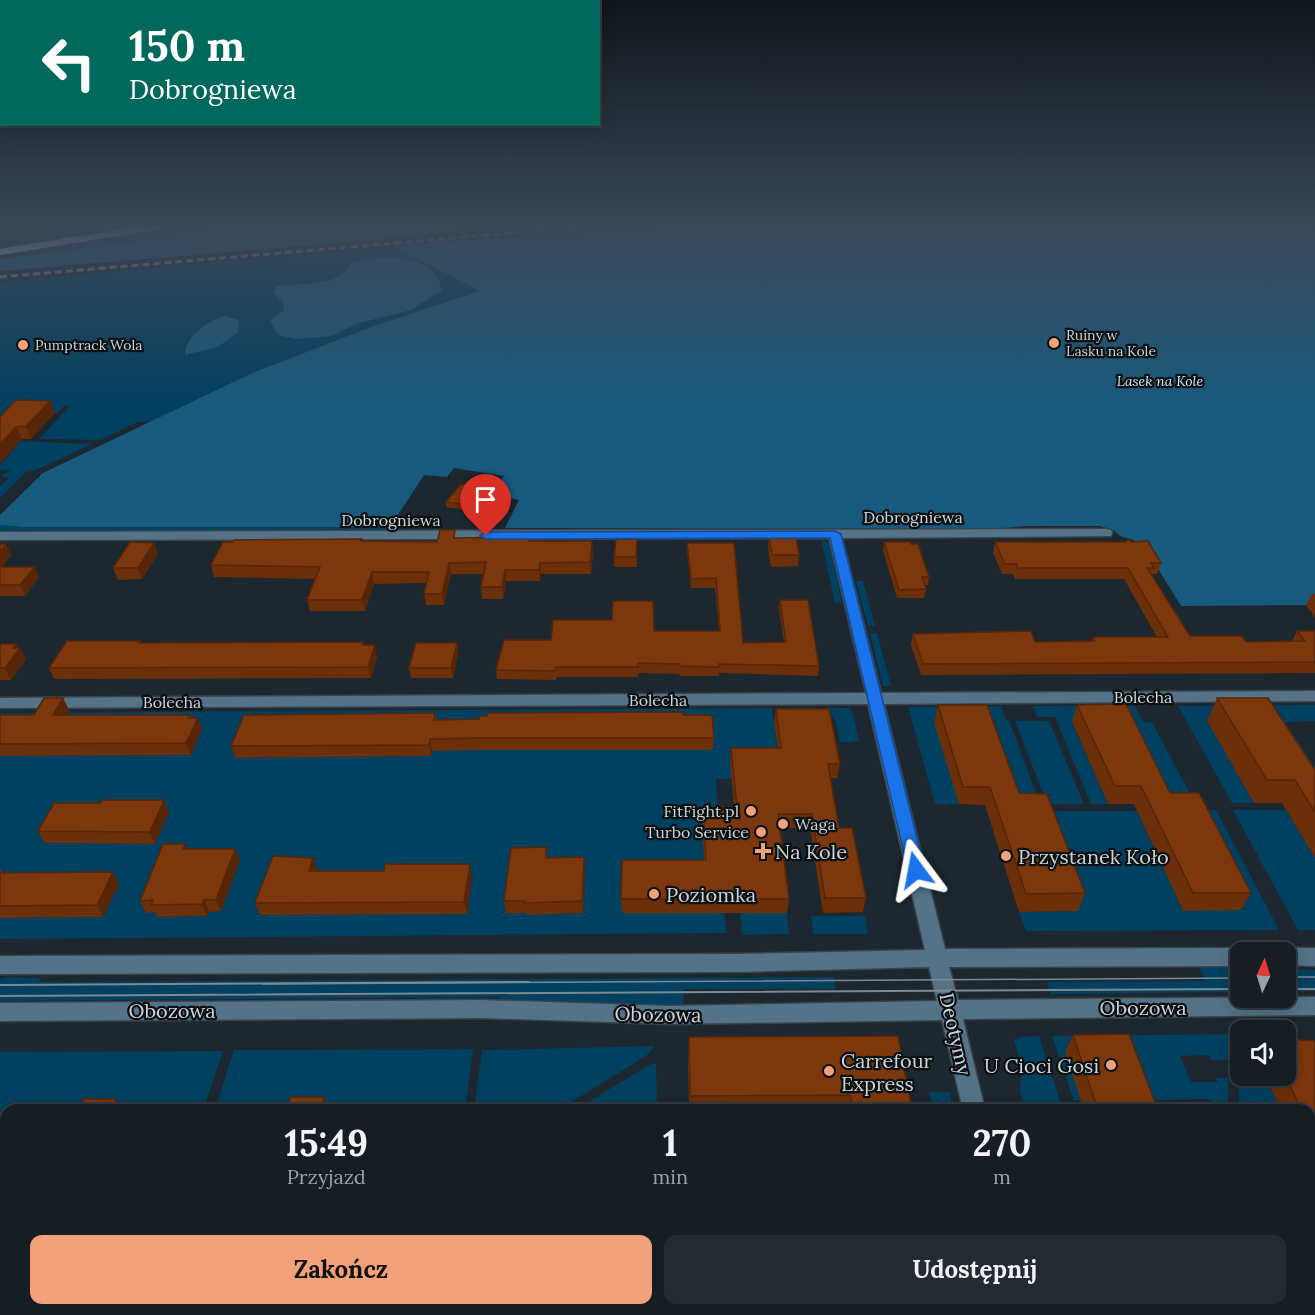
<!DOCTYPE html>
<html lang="pl">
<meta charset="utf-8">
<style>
:root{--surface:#161d23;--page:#232a30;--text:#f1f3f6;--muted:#9ea2a6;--line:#353b41;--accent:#f1a27b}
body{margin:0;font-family:Lora,serif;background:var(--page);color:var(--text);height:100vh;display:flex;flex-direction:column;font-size:22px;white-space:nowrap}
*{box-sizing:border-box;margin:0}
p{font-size:20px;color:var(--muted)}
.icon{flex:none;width:33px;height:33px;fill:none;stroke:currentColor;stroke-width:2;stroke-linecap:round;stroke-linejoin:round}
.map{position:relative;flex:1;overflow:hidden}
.side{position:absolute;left:0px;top:1104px;width:1316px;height:212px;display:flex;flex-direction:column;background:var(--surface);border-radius:18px 18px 0 0;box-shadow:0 3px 15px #0003,0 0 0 2px var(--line)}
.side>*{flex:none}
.guide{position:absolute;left:0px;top:0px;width:600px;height:126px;box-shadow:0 3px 15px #0003,0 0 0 2px var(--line);background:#00695c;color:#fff;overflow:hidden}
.needle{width:39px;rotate:4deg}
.controls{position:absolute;left:1230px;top:942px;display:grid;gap:12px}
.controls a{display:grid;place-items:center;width:66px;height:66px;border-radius:12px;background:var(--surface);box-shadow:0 3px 15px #0003,0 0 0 2px var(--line);font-size:30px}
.pin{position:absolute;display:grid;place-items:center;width:51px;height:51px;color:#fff;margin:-62px -26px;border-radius:50% 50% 50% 0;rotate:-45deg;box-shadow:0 0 6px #0007}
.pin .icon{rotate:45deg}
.me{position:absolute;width:66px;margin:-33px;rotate:347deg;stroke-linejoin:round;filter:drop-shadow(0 0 4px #0008)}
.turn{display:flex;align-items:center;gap:21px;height:126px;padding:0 30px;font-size:27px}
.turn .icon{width:78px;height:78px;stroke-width:2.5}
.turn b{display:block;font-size:42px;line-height:51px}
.eta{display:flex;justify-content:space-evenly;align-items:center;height:102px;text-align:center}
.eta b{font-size:36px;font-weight:800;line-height:42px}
.button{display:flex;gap:12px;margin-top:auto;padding:12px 30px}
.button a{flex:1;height:69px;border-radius:12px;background:var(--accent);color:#111;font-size:24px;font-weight:800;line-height:69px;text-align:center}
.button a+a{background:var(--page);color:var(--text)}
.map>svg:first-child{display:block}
.green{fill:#004060}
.forest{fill:#185a7e}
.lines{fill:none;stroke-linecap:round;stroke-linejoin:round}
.minor-casing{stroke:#39434a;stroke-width:3}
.highway-casing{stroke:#39434a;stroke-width:3}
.minor{fill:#547388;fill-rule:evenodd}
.highway{fill:#aedcfc;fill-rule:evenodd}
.tram-far1{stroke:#81898f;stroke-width:1.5}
.tram{stroke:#81898f;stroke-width:2}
.rail{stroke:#81898f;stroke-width:3;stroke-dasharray:7 4;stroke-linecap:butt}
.wall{fill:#6b2f0a}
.shaded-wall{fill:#572608}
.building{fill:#7c370c;stroke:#572608;stroke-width:1.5}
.route{fill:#1a73e8;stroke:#114b97;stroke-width:1.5}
.poi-dot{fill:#f1a27b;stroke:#0b1013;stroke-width:2}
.labels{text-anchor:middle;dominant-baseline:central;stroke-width:4.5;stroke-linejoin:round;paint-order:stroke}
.far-poi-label{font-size:14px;fill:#cdd4d9;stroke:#0b1013;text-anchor:start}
.far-park-label{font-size:14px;font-style:italic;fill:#d3e6f4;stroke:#0b1013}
.street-label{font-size:16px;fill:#cdd4d9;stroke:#0b1013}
.poi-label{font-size:16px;fill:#cdd4d9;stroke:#0b1013;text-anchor:end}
.near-poi-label{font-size:20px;fill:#cdd4d9;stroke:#0b1013;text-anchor:start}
.near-street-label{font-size:20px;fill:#cdd4d9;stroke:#0b1013}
</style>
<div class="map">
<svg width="1315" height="1315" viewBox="0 0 1315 1315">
<rect width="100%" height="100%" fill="#1d272f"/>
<path class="green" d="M191,226H224L130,243L0,259Z
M631,226H682L547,238L483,239Z
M394,246L481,291L371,327L252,373L152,421L138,422L101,440L39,439L70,406L65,405L57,413H21L0,435V282Z
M21,441L92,444L34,471H27L0,498V486L9,478L0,476L11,471L0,470V465Z
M0,525L24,527H390L386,531L0,533Z
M824,540L829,544L842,603H835L822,544Z
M856,581H863L875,626H868Z
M870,633H877L891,686H883Z
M1315,705V721L1285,722L1315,767V803L1208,721L1254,803H1232L1178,706Z
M1001,706L1006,720H1009L1040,804H935L908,707Z
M1033,706H1135L1143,722H1152L1195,803L1159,804L1072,723L1108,804H1091L1055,717H1037Z
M772,708L782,778L716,779L726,933L0,939V713Z
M827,708H849L853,713L859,742H840L836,723Z
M1015,721H1049L1084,804H1047Z
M1190,810H1216L1279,930L1026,931L1019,912L1077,911L1041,811H1137L1183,911Z
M1233,810H1286L1315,858V930H1298Z
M740,913H787L789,934L742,935Z
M811,916H865L868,934H813Z
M1198,964L1240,966V992L1050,994L1047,982L1205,981Z
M1286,968L1315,970V991L1286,992Z
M6,977L41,978L40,982L834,977L836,989H684L683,1005H668L501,1000V997L0,1001V979Z
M1240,1034V1039H1228L1229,1060H1212L1209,1055L1180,1056L1191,1082H1218L1216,1078H1228V1108L1206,1099L1074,1101L1052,1036Z
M1039,1036L1061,1104L1024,1105L1020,1092L1022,1070L1014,1040L1020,1037Z
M655,1046L646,1056L558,1110H474L482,1050Z
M1239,1048H1240V1076H1265L1281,1110H1239Z
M473,1049L465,1110H325L326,1102L263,1103L261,1109H215L234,1050Z
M223,1051L203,1110H6V1150H0V1052Z
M651,1064H656L657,1110H575Z
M929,1092H950L953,1110H933Z
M1310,1170L1315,1182V1315H1168L1166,1310H1310Z
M363,1310H527L526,1315H361Z"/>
<path class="forest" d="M224,226H505L395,238L0,271V259L130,243Z
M682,226H1315V605L1181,606L1142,543L1120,536L1113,530L1100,526H1026L993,529L505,528L519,500L490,494L504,476L454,468L447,477L424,475L390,527H24L0,525V515L43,473L252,373L371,327L480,291L394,246L483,239L547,238Z
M386,257C410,259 436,262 442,290L411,310L359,323L331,336L295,339L278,335L270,320L284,310L283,302L273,292L277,286C304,283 338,288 352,262Z
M224,316L239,320L238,332L218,347L185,355C186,335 207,322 224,316Z"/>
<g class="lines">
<defs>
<path id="minor" d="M1106,529L1111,530L1112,533L1111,536L842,538L881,693L1315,691V701L884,704L945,949L1240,948L1248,952H1240V966L949,967L958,1000L1315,997V1015L963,1019L985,1110H963L942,1020L670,1024L482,1018L0,1021V1003L482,1000L670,1006L937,1001L929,967L738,972L0,974V956L738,954L925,950L868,704L0,708V698L866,693L829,538L0,540V532Z
M1286,948H1315V966L1286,965V952H1278Z
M1009,1310H1035L1037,1315H1011Z"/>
<path id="highway" d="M141,226H165L160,229L0,255V249Z"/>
</defs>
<use href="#minor" class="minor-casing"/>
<use href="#highway" class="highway-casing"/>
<use href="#minor" class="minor"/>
<use href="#highway" class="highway"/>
<path class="tram-far1" d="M1286,977H1315
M263,984L1240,978"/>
<path class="tram" d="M0,985L529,982
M1286,989H1315
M0,996L1240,989"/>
<path class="rail" d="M0,277L595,226"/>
</g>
<path class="wall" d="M50,401L55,413L31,439H22L0,463V417Z
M487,493L475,511L446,507V502Z
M769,537L799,555L798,566L771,567L768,548Z
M456,538L530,541L593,552L591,574H541L540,581H506L503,599H482L481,587L484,574H451L444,605H426L424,594L426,583L374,584L365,611H310L307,600L315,579L214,577L211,565L233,542H437Z
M637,539V567H614V557Z
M884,542L929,577L928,585H925L926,589L924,598H897L883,550Z
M995,542H1131L1161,563L1157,574H1151L1190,636L1246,642L1292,641L1297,631H1315V673L921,675L911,645L913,634L1035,642L1092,641L1093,637H1157L1124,579H1015L1013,574H1002L993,553Z
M154,543L158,554L142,579L118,580L113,568Z
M687,543H734L743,643L784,642L779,609L780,600L819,666L818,676L719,673V676H680L679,674L638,673V677H557L556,680L497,679L496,670L551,640L654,631H719L715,588H691L687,552Z
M0,544L11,555L2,567L39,577L25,596H0Z
M1312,594H1315V617L1306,605Z
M363,642L364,645L377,657L371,678L54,679L49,668L142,643Z
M457,643L458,653L453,678H411L409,668Z
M0,644H16L26,659L11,680H0Z
M63,698L69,710L66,715H190L191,718L202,729L191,755L0,756V715H34Z
M1217,698L1315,770V858L1282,803H1254L1207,721Z
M938,705L1019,793L1085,893L1078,911L1019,912L985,805L959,804L934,723Z
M1077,705L1170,793L1251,893L1241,910L1183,911L1134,804H1108L1072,722Z
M776,709L840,764L837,778H830L839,828L866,898L863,912L823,913L810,828H779L789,899L787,913H622L621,899L704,860L702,821L703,807H734L730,762L731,748H778L774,723Z
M435,713L437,720L683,715L714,738L713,750H478L432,751L431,756L235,758L231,746Z
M164,800L169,812L155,844L44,843L38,831Z
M546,847L548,858L584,857L585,869L583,913L526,915V913H506L504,901Z
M188,849H235L240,860L221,911L209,912L207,916L157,917L155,912L146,913L140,901Z
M313,858L317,871L472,876L467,914L260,915L255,903Z
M0,868L3,873L119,884L103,917L0,918Z
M1073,1035L1158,1110H1084L1065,1052Z
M689,1037L912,1110H689L688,1064Z
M1315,1041V1183L1310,1171V1110H1281L1265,1076H1286Z
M0,1156H6V1255H0Z
M1102,1310H1183L1185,1315H1104Z"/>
<path class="shaded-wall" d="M50,401L55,413L31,439L26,426Z
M16,427L22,439L0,463V444Z
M487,488V493L475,511L474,506Z
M592,541L593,552L591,574L590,562Z
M154,543L158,554L142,579L138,568Z
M6,544L11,555L0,569V552Z
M449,563L451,574L444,605L442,594Z
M540,563L541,574L540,581L539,570Z
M35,567L39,577L25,596L20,585Z
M505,570L506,581L503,599L502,587Z
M372,572L374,584L365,611L362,600Z
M457,643L458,653L453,678L451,668Z
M16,644L19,650L20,648L26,659L11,680L5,668L13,648Z
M375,645L377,657L371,678L368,667Z
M63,698L69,710L59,727L53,715Z
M190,715L194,725L198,718L202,729L191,755L186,743L188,718Z
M430,739L432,751L431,756L429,745Z
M164,800L169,812L155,844L150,832Z
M235,849L240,860L221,911L216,900Z
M584,857L585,869L583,913L582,901Z
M313,858L317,870L313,883L309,871Z
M470,864L472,876L467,914L464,902Z
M113,872L119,884L103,917L97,905Z
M204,900L209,912L207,916L202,904Z
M324,1097L326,1102L325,1110H321Z
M116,1099L119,1105L117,1110H111Z
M303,1310H318L316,1315H301Z"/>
<path class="building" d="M16,400L50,401L26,426L16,427L0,444V417Z
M461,484L487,488L474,506L446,502Z
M440,530H455L454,538L530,537L529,541H592L590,562L540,563L539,570H505L502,587H481L486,562L449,563L442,594H424L429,572H372L362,600H307L320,567L211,565L223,542H233L234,540L362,539L361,541L437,542Z
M769,537H796L799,555H772Z
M616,539H637L636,557H614Z
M1129,539L1131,542L1148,541L1161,563H1151L1154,568H1147L1190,636H1242L1246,642L1305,641L1297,631H1315V662L923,664L913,634L1031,631L1035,642L1095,641L1093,637H1168L1128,568H1018L1016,564H1005L995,542H1125Z
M130,542L154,543L138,568H113Z
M884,542H910L911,544H918L929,577H922L926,589L899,590Z
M687,543H734L743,643L786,642L780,600H808L819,666L719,664L720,667L680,666V664L638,663V667H556L555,671L496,670L504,640H551L553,620H612L613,601H653L654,631H720L716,578L691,579Z
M0,544H6L0,552Z
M0,567H35L20,585H0Z
M67,641H141L139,643L363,642L362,645H375L368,667L49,668Z
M416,643H457L451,668H409Z
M0,644H16L13,648H20L5,668H0Z
M44,698H63L53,715H190L188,718H198L186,743L0,744V715H34Z
M1217,698H1268L1315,770V812L1295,780H1267Z
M1126,704L1170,793H1199L1251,893H1193L1141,786H1115L1077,705Z
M938,705H987L1019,793L1047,794L1085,893L1026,894L990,787H963Z
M776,709H829L840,764H828L839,828H852L866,898H825L812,814H778L789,899H621L622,860H706L703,807H737L731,748H781Z
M683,712V715H712L714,738H476L430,739L429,745L231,746L244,715L435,713L434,720L479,719L480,716H487L488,713Z
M102,800H164L150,832L38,831L54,803H101Z
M163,844H186L183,849H235L216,900H204L202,904L151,905L153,900L140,901Z
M546,847V858L584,857L582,901L524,903L525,901H504L511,848Z
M273,856L313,858L309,871H384L385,864H470L464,902L255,903Z
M113,872L97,905L0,906V873Z
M1129,1034L1158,1110H1098L1073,1035Z
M898,1036L912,1110H853L850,1095L690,1096L689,1037Z
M1286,1039L1315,1041V1137L1310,1126V1110H1302L1285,1076Z
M291,1097H324L321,1110H287Z
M84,1099H116L111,1110H79Z
M0,1156H6V1234H0Z
M0,1300H6V1310H303L301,1315H0Z
M567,1310H951L952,1315H566Z
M1117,1310H1183L1185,1315H1119Z"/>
<linearGradient id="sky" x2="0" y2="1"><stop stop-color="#10151a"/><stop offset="0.55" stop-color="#3a4758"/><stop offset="1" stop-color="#3a4758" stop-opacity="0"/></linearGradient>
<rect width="1315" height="410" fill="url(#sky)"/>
<path class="route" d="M835,531L841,534L925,870L922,874L916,876L911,874L908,870L830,538L486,539L480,536L486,532Z"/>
<g class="poi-dot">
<circle cx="1054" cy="343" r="6"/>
<circle cx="23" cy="345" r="6"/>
<circle cx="751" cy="811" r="6"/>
<circle cx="783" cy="824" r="6"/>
<circle cx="761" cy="832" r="6"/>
<path d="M760 842h6v6h6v6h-6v6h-6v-6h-6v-6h6z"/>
<circle cx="1006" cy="856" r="6"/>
<circle cx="654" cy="894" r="6"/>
<circle cx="1111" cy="1065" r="6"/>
<circle cx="829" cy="1071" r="6"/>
</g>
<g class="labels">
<g class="far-poi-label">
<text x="1066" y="335">Ruiny w<tspan x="1066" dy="16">Lasku na Kole</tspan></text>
<text x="35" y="345">Pumptrack Wola</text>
</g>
<g class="far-park-label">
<text x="1160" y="381">Lasek na Kole</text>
</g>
<g class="street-label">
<text x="913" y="517">Dobrogniewa</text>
<text x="391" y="520">Dobrogniewa</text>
<text x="1143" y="697">Bolecha</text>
<text x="658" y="700">Bolecha</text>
<text x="172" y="702">Bolecha</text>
</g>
<g class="poi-label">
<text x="739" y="811">FitFight.pl</text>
<text x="795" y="824" text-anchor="start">Waga</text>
<text x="749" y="832">Turbo Service</text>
</g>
<g class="near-poi-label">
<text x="775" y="851">Na Kole</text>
<text x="1018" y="856">Przystanek Koło</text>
<text x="666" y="894">Poziomka</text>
<text x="841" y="1060">Carrefour<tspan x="841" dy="23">Express</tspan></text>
<text x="1099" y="1065" text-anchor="end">U Cioci Gosi</text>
</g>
<g class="near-street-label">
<text x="1143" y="1007">Obozowa</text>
<text x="172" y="1010">Obozowa</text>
<text transform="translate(658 1014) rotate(1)">Obozowa</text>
<text transform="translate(956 1034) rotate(77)">Deotymy</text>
</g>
</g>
</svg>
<div class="controls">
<a><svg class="needle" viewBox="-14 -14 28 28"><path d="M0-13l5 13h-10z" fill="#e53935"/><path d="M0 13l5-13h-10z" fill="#9ea2a6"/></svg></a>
<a><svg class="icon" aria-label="sound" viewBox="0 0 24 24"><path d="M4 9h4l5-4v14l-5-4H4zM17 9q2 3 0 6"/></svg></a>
</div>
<div class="pin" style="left:486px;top:536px;background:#d93025"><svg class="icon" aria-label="arrive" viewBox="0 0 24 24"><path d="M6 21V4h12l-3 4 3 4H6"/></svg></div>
<svg class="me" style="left:916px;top:870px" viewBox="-20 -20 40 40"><path d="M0-17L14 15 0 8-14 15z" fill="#1a73e8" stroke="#fff" stroke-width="4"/></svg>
<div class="guide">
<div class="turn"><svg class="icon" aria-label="left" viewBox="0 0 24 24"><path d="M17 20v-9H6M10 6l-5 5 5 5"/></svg><div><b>150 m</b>Dobrogniewa</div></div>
</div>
<section class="side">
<div class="eta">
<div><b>15:49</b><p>Przyjazd</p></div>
<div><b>1</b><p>min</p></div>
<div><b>270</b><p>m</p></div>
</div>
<div class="button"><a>Zakończ</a><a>Udostępnij</a></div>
</section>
</div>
